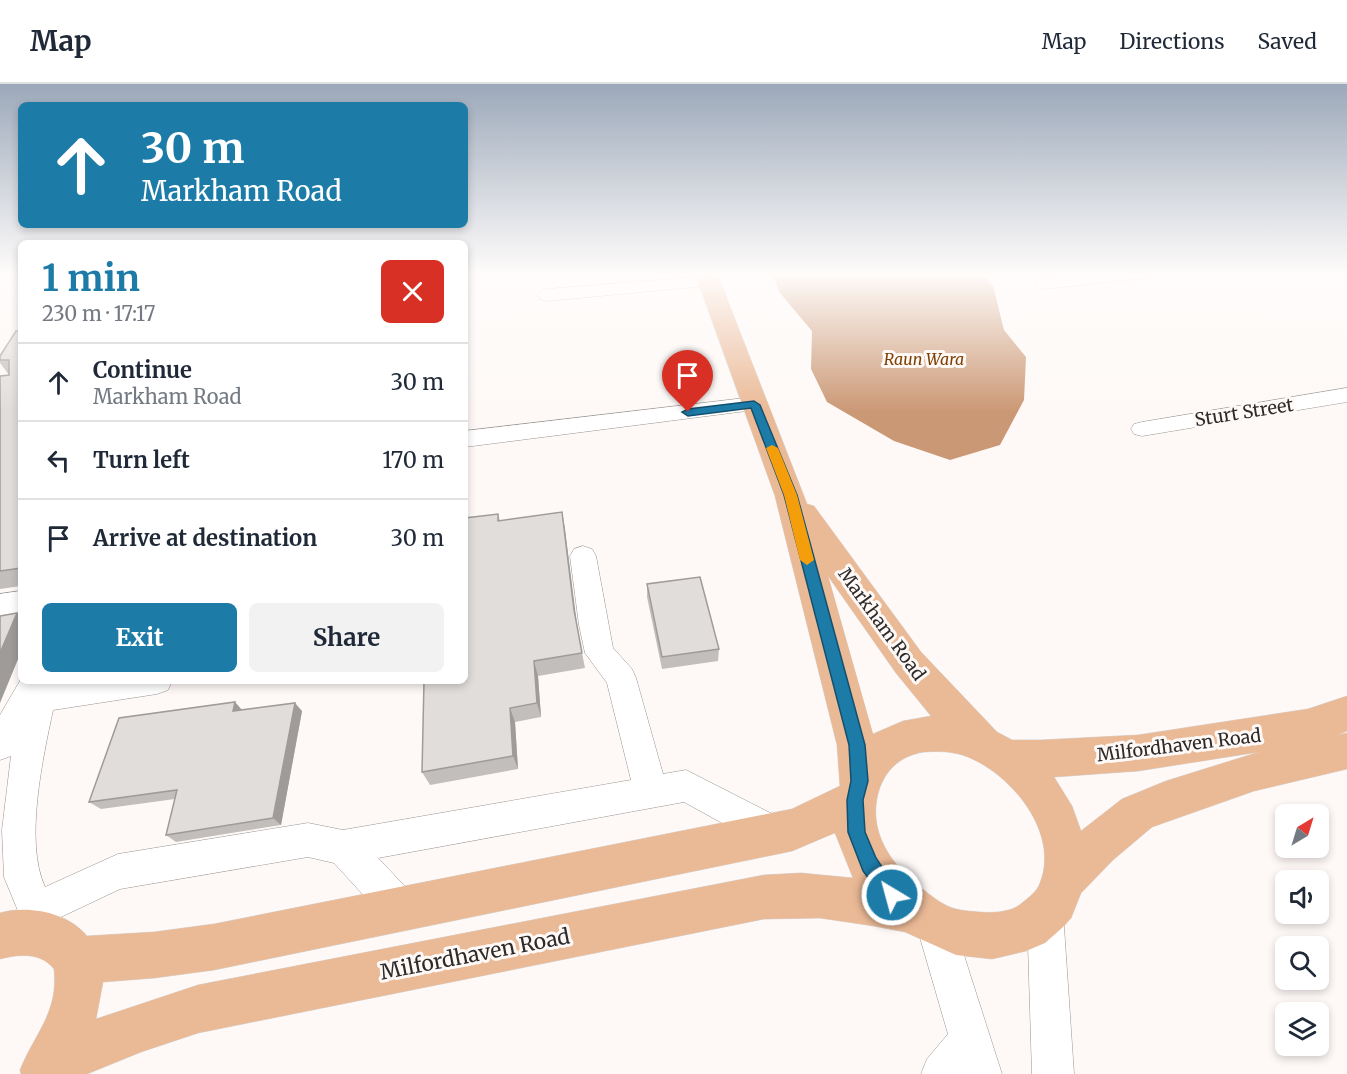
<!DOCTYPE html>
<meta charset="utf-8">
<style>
:root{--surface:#fff;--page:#f2f2f3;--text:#1f2937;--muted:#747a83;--line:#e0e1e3;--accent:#1d7ba8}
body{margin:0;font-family:Merriweather,serif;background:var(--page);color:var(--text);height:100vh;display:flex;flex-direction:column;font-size:22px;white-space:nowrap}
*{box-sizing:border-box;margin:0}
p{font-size:20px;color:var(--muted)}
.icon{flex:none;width:33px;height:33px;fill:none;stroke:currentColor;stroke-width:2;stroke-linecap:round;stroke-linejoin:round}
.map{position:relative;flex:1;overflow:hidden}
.sheet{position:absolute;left:18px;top:156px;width:450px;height:444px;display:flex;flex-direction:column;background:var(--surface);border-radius:9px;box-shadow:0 3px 9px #0003}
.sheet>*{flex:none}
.banner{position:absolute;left:18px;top:18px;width:450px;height:126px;border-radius:9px;box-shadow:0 3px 9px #0003;background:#1d7ba8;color:#fff;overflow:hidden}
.needle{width:39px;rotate:38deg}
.tools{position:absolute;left:1275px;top:720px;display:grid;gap:12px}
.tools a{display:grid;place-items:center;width:54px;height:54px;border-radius:9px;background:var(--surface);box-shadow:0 3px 9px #0003;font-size:30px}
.pin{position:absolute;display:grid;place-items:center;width:51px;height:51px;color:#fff;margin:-62px -26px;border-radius:50% 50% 50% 0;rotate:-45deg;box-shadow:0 0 6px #0007}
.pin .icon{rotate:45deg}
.me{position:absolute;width:66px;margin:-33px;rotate:323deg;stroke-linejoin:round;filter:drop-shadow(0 0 4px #0008)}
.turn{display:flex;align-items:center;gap:21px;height:126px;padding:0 24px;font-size:27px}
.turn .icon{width:78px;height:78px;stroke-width:2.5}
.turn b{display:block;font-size:42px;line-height:51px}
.round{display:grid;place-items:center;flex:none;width:63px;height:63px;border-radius:9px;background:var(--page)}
.head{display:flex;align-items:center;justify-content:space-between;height:102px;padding:0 24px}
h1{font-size:36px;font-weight:700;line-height:45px;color:var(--accent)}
.button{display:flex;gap:12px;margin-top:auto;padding:12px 24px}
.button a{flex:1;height:69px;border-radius:9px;background:var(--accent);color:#fff;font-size:24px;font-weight:700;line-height:69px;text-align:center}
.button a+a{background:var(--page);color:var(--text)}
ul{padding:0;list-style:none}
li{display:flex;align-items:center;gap:18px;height:78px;padding:0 24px;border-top:2px solid var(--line)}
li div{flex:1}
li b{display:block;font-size:22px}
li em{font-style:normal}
header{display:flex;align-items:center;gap:36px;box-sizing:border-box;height:84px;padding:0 30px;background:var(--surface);border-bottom:2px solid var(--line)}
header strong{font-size:28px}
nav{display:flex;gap:33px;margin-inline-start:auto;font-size:21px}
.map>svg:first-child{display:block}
.water{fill:#cb9875}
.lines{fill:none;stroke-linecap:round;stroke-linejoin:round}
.minor-casing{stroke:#989491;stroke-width:1}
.major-casing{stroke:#d5d5d4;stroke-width:1}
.minor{fill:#fff;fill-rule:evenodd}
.major{fill:#eab996;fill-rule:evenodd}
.wall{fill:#c2bebb}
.shaded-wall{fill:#9e9b99}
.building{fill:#e1ddda;stroke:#9e9b99;stroke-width:1.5}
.route{fill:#1d7ba8;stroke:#13506d;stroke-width:1.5}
.slow{fill:#f59e0b}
.labels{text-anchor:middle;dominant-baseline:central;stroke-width:6;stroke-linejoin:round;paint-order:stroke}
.far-water-label{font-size:16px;font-style:italic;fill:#7e3f02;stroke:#fef9f7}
.street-label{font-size:18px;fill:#2d2b2a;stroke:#fef9f7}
.near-street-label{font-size:21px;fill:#2d2b2a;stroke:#fef9f7}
</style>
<header>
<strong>Map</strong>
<nav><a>Map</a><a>Directions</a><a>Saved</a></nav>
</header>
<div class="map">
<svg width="1347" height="990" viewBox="0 0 1347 990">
<rect width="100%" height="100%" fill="#fef9f7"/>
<path class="water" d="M772,189H980L993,202L1004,246L1026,273L1024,316L1000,361L950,376L894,357L827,318L811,285L812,247L780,209Z"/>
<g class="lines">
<defs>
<path id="minor" d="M1095,189H1156L1153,193L1147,194L1044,205L1038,204L1035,200L1038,196L1044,195Z
M710,192L716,193L719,197L716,201L547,217L540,215L538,211L540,207L547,205Z
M1347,304V318L1142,352L1134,350L1131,345L1134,340L1142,338Z
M754,313L762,315L765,320L762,325L465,363V347Z
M583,462L592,465L596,472L613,564L632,585L636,594L663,690L686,686L786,737L791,749L786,761L774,766L762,761L684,718L378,774L414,812L419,825L414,838L401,843L388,838L334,779L308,773L120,805L61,833L64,840L58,853L45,859L32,853L23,839L4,793L2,746L11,672L0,676V631L21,595V597H172L168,606L157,610L53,626C43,674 24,757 45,803L118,770L308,739L343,746L631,696L607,599L585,569L579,541L570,472L574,465Z
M21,507V529L0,532V510Z
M1045,810L1058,815L1063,828L1074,990H1032L1027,828L1032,815Z
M935,821L948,827L954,840L1002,990H921L927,975L948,950L916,840L922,827Z"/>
<path id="major" d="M695,189H717L807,420L814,422L921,568L997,648L1012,656H1041L1138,651L1308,625L1347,612V647L1337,651L1347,649V685L1254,707L1152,743L1113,776L1081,809L1071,834L1063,843L1045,859L1026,867L992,875L956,871L905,848L874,842L820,834L764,835L198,949L141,968L87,990H21L20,986C35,949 59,928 54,885C41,868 19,870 0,875V829C28,821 67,828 87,852L154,848L214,840L792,725L840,702L837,661L775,412ZM828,492L896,589L931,632L903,637L873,650ZM923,668C939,667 953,667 968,673C1012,691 1060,749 1040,799C1037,808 1028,814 1022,819C1011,829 992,829 979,828C971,827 963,827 956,825C944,822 934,814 925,807C891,782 865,746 880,703C888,683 902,672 923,668ZM1259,668L1166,697L1122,715L1081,747L1072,722L1054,693L1138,687ZM835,749L853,794L801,789L764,791L198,901L96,935L103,898L154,894L214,886L792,767Z"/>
</defs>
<use href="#minor" class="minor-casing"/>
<use href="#major" class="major-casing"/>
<use href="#minor" class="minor"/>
<use href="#major" class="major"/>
</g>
<path class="wall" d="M567,189H586L567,191Z
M21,247V502L0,505V292L9,291L0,279V272Z
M562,428L576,539L585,584L538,592L541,633L515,638L518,685L430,701L422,688L498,430L500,437Z
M647,500L719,565L718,577L662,585L647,513Z
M242,625L302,627L281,741L176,758L166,751L175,715L101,725L89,718Z"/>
<path class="shaded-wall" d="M562,428L565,445L577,541L574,526Z
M17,529L21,533V568L0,619V569Z
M534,577L538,592L541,633L537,619Z
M235,618L243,627H233Z
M295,619L302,627L281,741L273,734Z
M510,624L515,638L518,685L513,672Z"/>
<path class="building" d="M16,247H21V484L0,487V292L9,291V276H0V272Z
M562,428L574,526L582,569L534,577L537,619L510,624L513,672L422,688L424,597H465V434L498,430V437Z
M700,493L719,565L662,573L647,500Z
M17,529L0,569V532Z
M235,618L233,627L295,619L273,734L166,751L177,706L89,718L119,634Z"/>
<linearGradient id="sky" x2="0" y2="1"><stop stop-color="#9ca9ba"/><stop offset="0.58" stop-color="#fffcfb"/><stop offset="1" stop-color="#fffcfb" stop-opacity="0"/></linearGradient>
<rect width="1347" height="328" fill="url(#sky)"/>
<path class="route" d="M754,317L760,321L797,411L865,661L868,697L863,716L865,748L876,774L901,811L898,817L892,820L885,817L863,787L848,748L847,716L851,697L849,661L784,411L751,324L688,332L682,328L688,325Z"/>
<path class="slow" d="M772,361L778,364L797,411L814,476L807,481L800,476L784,411L766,364Z"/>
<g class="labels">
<g class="far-water-label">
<text x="924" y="275">Raun Wara</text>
</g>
<g class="street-label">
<text transform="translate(1244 328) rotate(-9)">Sturt Street</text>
<text transform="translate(882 540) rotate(54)">Markham Road</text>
<text transform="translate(1179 661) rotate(-7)">Milfordhaven Road</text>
</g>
<g class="near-street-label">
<text transform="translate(475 870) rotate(-11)">Milfordhaven Road</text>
</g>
</g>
</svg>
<div class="tools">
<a><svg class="needle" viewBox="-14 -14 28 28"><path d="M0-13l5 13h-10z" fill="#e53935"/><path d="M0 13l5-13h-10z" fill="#747a83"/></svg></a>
<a><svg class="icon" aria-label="sound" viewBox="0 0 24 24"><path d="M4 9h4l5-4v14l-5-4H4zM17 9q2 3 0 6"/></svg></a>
<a><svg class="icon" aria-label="search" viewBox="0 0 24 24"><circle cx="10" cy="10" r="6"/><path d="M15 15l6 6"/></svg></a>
<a><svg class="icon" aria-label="layers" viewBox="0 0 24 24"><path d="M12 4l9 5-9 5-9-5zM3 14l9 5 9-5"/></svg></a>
</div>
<div class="pin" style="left:688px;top:328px;background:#d93025"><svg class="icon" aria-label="arrive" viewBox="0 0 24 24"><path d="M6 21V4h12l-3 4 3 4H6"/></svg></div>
<svg class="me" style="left:892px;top:811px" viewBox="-20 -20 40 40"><circle r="17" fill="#1d7ba8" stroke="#fff" stroke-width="3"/><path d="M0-11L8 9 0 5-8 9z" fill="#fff"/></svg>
<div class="banner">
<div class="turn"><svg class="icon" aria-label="ahead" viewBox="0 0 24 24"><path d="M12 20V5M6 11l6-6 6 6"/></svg><div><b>30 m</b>Markham Road</div></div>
</div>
<section class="sheet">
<div class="head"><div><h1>1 min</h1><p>230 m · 17:17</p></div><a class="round" style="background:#d93025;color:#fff"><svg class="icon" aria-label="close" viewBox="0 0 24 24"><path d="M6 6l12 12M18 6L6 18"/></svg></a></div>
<ul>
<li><svg class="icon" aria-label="ahead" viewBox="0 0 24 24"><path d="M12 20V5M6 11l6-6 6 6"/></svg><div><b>Continue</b><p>Markham Road</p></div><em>30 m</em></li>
<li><svg class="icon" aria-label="left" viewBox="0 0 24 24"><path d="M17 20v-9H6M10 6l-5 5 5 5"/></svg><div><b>Turn left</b></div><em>170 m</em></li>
<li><svg class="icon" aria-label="arrive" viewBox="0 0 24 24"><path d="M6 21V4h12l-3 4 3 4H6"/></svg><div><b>Arrive at destination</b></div><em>30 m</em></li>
</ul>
<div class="button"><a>Exit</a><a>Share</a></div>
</section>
</div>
